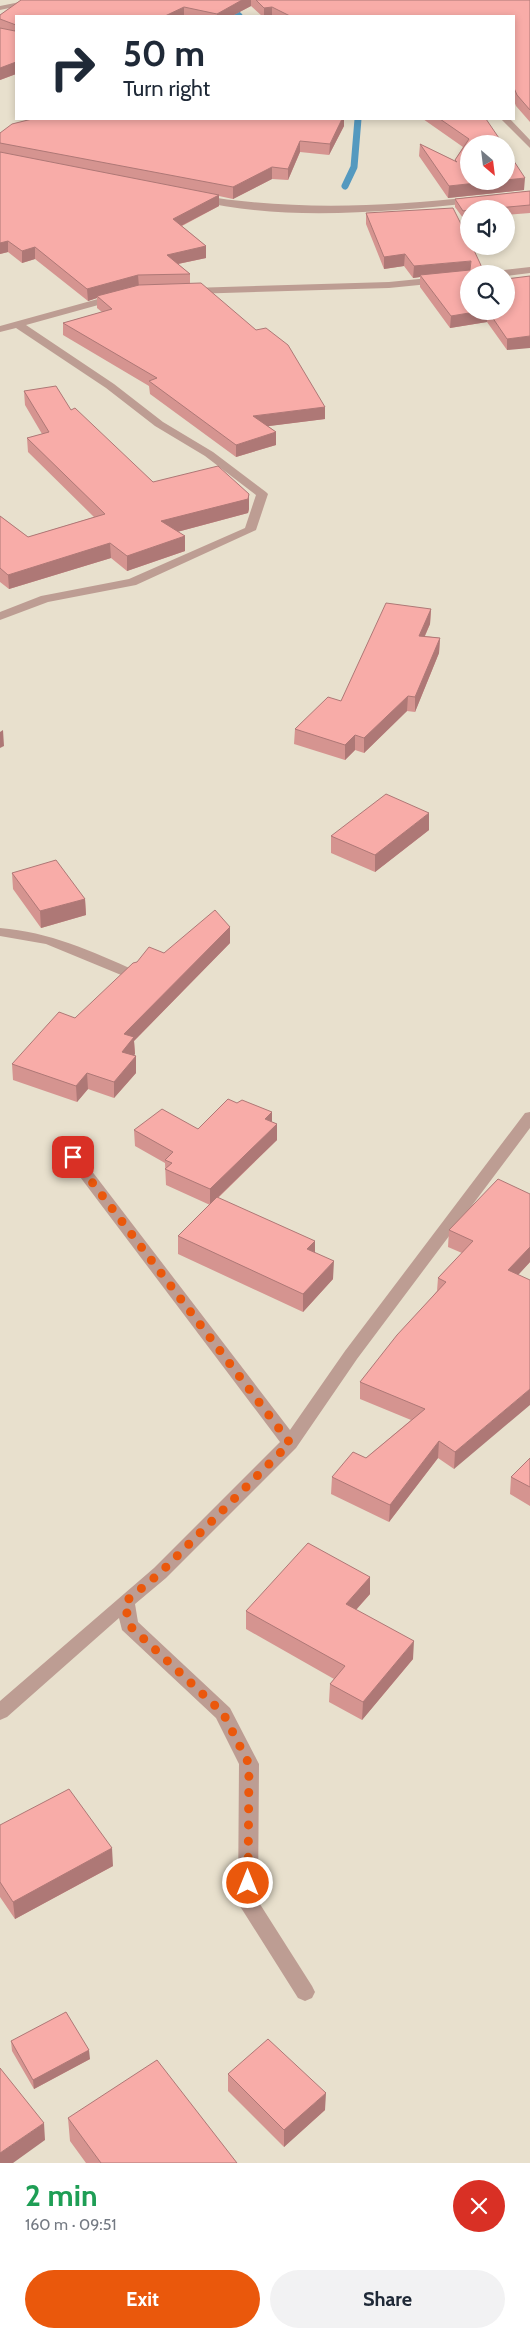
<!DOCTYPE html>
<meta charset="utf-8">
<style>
:root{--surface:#fff;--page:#f2f2f3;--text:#1f2937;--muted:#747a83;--accent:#ea580c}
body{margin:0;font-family:Cabin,sans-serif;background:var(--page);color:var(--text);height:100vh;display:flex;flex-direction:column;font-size:19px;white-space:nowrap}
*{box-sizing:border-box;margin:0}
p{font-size:16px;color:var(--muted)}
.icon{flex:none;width:28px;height:28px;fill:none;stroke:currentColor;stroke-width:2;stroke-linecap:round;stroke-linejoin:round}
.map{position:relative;height:2163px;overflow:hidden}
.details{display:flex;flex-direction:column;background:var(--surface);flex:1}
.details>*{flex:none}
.hud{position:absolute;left:15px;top:15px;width:500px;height:105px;border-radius:0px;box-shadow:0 2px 8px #0003;background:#fff;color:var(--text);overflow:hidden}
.needle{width:32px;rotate:152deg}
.fabs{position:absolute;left:460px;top:135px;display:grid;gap:10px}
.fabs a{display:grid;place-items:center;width:55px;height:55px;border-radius:50%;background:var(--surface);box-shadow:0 2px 8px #0003;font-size:25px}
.pin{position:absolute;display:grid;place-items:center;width:42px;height:42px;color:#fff;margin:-21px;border-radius:10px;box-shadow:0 2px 8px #0006}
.me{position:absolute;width:55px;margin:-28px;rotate:0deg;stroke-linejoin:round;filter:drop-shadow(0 0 4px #0008)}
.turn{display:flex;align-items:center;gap:18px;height:105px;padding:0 25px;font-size:22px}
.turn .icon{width:65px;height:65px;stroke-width:2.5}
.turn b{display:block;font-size:35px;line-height:42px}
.round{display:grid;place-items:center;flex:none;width:52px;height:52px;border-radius:26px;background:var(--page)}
.summary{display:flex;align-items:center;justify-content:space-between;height:85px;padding:0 25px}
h1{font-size:30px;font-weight:700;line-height:38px;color:#1e9e55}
.action{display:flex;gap:10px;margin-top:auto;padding:10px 25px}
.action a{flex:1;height:58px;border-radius:30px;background:var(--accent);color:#fff;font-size:20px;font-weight:700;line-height:58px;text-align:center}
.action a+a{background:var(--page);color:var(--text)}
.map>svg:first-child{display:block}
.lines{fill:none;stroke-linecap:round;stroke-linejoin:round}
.stream{stroke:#5499bf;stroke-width:7}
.minor{fill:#bd9d93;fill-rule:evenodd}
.wall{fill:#d59490}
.shaded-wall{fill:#ae7876}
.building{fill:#f8aca8;stroke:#ae7876}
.route{stroke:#ea580c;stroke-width:9;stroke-dasharray:0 16.2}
</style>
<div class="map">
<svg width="530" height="2163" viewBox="0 0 530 2163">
<rect width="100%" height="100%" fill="#e8e0cd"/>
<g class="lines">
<path class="stream" d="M239,0L232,10L239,16
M345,186L354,167L358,119"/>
<path class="minor" d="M30,0H47L0,10V6Z
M501,119H510L530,140V148Z
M198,195C291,211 381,207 474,197L479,200L474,203C382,212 285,222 195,200L193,198Z
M530,267V273L506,276V274H491L496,271Z
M469,274V280L389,288L191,294L186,291L191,288L389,282Z
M116,294L121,297L120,299L26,325L114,384L163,422L213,452L266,492L268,494L256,530L136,585L48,602L0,620V612L41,596L129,579L245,528L256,495L205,456L155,426L106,388L16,328L0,332V326Z
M0,928C49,932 92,951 136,971L138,974L136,977H126L46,944L0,936Z
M530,1112V1128L357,1359L296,1448L166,1578L135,1604L138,1622L230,1708L259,1764L258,1901L312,1986L315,1992L312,1998L305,2001L298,1998L238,1903L239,1764L216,1718L122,1630L119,1618L7,1717L0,1720V1701L154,1568L280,1442L65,1157L68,1153H78L290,1430L345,1351L525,1113Z"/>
</g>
<path class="wall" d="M21,0H530V122L516,106L514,101V16H262L251,6L232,16H16V74L0,80V15Z
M423,119H486L524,190L448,198L419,156L420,144L455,161V160L463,147Z
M344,126L329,155L300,152L288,180L272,179L233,199L219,196V206L182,226L206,246V258L178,264L190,274V284L325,407V419L268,426L276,432V445L236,457L150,394L149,386L63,335V323L102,312L97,308V298L88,301L35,259L22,263L8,252L0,254V133Z
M530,191V213L506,215V209H469V218H463L455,207V199Z
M366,213L469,311H506L530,276L507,350L487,322L450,328L420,287V277L413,278L404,266L384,269L366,224Z
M24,391L71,410L153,482L249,509L248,513L177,532L185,536V551L127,571L111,558L9,589L0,582V516L28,537L94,517L28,452L27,438L42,434L25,405Z
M431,609L430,624L425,636L440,638L439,653L415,712L407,711L364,753L355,750L345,760L294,744L295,729L341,701Z
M429,830L375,872L331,853V836Z
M12,873L85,899L86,915L41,928L13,889Z
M230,927V943L134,1041L135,1054L133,1056H136V1073L114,1098L88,1089L77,1102L13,1080L12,1064L75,1018L137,962L164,953Z
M272,1122L277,1124V1140L218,1198L315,1253L333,1279L303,1312L178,1254V1236L210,1205L166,1185L165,1163L135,1146L134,1130L198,1129Z
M530,1194V1262L518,1275L454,1469L438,1458L389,1522L331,1494L332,1477L366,1458L411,1420L360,1399V1382L437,1291L438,1278L462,1253L448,1247L449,1230Z
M530,1458V1506L510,1494L511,1477Z
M370,1577V1594L356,1610L413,1659L362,1720L329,1702L330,1684L334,1679L246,1629V1611Z
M0,1825L113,1866L15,1919L0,1897Z
M11,2041L90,2059L34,2089L12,2051Z
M228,2074L325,2110L284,2147L228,2091Z
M68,2118L237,2163H86L70,2141Z"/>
<path class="shaded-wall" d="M242,0H251V6L232,16H217V14Z
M184,7V16H165Z
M272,7V16H264V8Z
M16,62V74L0,80V68Z
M342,119H344V126L329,155L330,144Z
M300,141V152L288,180V169Z
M272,167V179L233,199V187Z
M525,178L524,190L448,198L449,186L495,181H506V180Z
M219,195V206L173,230V219Z
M8,241V252L0,254V243Z
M206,246V258L168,266L167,255Z
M35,247V259L22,263V251Z
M405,254L404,266L384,269V257Z
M471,261L470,273L420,275V277L413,278L414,266Z
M138,275L139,287L97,296V298L88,301L87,289Z
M481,311H488L487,322L450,328L451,316Z
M530,336V348L507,350V339Z
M325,407V419L253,428V416Z
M276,432V445L236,457V445Z
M249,494V509L248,513L162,536L161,521Z
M185,536V551L127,571V556Z
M110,543L111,558L9,589L8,575Z
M431,609L430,624L418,651L419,636Z
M440,638L439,653L415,712V697Z
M408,696L407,711L364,753V738Z
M3,730L4,746L0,748V732Z
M355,735V750L345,760V745Z
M429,813V830L375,872V855Z
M85,899L86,915L41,928L40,911Z
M230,927V943L134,1041L135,1054L122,1069V1052L124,1034Z
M136,1056V1073L114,1098V1082Z
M87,1073L88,1089L77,1102L76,1086Z
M272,1112V1128L265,1119Z
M277,1124V1140L210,1205V1189Z
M315,1241V1259L307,1249Z
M530,1247V1262L507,1287L508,1270Z
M334,1261L333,1279L303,1312V1294Z
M530,1389V1405L454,1469L455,1452Z
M439,1441L438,1458L389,1522L390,1505Z
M370,1577V1594L345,1622L346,1604Z
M414,1641L413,1659L362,1720L363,1702Z
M112,1848L113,1866L15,1919L13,1902Z
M89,2050L90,2059L34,2089L33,2080Z
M326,2093L325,2110L284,2147V2130Z
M44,2123L45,2140L13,2163H0V2153Z"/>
<path class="building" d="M21,0H242L217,14L184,7L165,16H16V25L0,19V15Z
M256,0H530V110L517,95L514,88V16H290L272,7L264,8Z
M0,28L15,31L16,28V62L0,68Z
M32,119H342L330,144L300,141L288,169L272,167L233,187L0,143V133L12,124Z
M440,119H486L503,144H469V181H495L449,186L420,144L457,162L455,160L469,139Z
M506,149L525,178L506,180Z
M0,152L219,195L173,219L206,246L167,255L190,274L138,275L87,289L35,247L22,251L8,241L0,243Z
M530,191V205L487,209H469V210L463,211L455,199Z
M453,208L469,240V246H472L485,274H469V311H481L451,316L420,275L470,270L471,261L414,266L405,254L384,257L366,213Z
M530,276V336L507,339L488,311H506V279Z
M201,283L256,330L266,328L288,345L325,407L253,416L276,432L236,445L149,381L157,378L63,323L112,309L97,296L139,285Z
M56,386L71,410L75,408L153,482L218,466L249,494L248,499L161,521L185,536L127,556L110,543L8,575L0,568V516L28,537L105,514L27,438L49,432L24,391Z
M386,603L431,609L419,636L440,638L415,697L408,696L364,738L355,735L345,745L295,729L328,697L341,701Z
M386,794L429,813L375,855L331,836Z
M56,860L85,899L40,911L12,873Z
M215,910L230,927L124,1034L134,1037L122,1052L136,1056L114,1082L87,1073L76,1086L12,1064L59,1012L75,1018L133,963L137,962L149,947L164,953Z
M228,1099L237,1103L242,1100L272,1112L265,1119L277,1124L210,1189L165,1169L172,1163L165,1160L173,1152L134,1130L162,1109L198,1129Z
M498,1179L530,1194V1247L508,1270L530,1280V1389L455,1452L439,1441L390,1505L332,1477L353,1452L366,1458L425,1409L360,1382L397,1335L446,1282L438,1278L473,1241L449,1230Z
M217,1197L315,1241L307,1249L334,1261L303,1294L178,1236Z
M530,1458V1487L511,1477Z
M308,1543L370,1577L346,1604L414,1641L363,1702L330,1684L345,1666L246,1611Z
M69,1789L112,1848L13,1902L0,1882V1825Z
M66,2012L89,2050L33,2080L11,2041Z
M268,2039L326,2093L284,2130L228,2074Z
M157,2060L237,2163H101L68,2118Z
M0,2068L44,2123L0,2153Z"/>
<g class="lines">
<path class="route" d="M73,1157L290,1443L160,1573L125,1602L129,1625L223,1713L249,1764L248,1883"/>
</g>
</svg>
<div class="fabs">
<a><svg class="needle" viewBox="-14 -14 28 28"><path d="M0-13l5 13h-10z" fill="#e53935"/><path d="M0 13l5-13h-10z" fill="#747a83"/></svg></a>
<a><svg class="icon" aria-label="sound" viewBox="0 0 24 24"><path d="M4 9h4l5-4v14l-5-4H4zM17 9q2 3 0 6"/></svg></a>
<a><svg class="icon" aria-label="search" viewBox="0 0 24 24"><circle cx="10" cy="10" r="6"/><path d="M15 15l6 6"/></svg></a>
</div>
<div class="pin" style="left:73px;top:1157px;background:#d93025"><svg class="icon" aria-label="arrive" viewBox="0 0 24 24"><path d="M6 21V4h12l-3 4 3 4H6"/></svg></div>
<svg class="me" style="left:248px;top:1883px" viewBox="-20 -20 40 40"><circle r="17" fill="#ea580c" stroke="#fff" stroke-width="3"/><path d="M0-11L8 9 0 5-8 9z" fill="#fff"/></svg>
<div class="hud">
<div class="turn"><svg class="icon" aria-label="right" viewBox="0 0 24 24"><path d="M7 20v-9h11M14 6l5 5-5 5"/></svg><div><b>50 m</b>Turn right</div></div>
</div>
</div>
<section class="details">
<div class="summary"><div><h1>2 min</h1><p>160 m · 09:51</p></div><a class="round" style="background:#d93025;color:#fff"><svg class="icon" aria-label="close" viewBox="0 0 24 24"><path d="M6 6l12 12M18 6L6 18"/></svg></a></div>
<div class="action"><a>Exit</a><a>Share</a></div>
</section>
